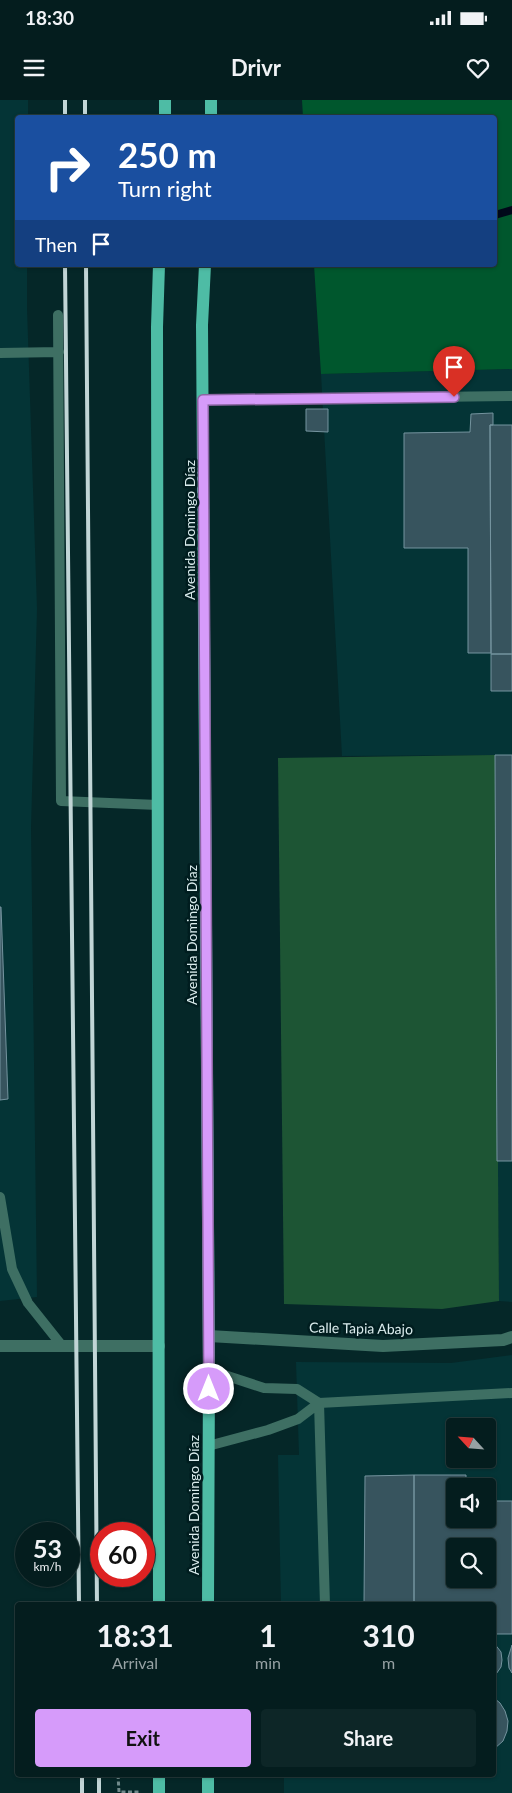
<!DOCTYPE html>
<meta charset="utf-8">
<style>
:root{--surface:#041d1e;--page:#0d2627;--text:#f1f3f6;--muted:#97a2a4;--line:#253b3c;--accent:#d69bfa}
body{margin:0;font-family:Lato,sans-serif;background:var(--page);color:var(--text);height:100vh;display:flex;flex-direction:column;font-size:19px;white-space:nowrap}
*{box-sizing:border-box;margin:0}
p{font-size:16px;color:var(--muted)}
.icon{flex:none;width:28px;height:28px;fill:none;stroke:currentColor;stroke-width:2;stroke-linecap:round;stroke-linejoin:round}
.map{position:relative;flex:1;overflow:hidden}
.drawer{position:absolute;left:15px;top:1502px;width:481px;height:175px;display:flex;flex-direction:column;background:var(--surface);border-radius:5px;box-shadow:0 1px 4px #0004,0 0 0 1px var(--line)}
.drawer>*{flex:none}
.banner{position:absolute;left:15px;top:15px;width:482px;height:152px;border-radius:5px;box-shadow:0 1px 4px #0004,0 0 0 1px var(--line);background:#1a4fa0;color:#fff;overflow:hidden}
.needle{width:32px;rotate:296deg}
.controls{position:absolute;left:446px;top:1318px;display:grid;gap:10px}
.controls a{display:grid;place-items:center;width:50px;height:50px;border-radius:5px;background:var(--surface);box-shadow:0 1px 4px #0004,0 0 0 1px var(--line);font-size:25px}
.speed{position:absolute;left:15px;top:1422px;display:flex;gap:10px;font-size:25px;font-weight:700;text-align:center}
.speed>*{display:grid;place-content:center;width:65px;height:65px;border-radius:50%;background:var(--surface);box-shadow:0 1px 4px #0004,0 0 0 1px var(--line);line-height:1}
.speed small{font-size:12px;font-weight:400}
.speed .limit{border:8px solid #d22;background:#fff;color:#111}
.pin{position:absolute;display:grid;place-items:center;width:42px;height:42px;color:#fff;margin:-51px -21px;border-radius:50% 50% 50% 0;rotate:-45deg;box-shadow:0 0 5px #0007}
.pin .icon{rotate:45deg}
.me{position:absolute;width:55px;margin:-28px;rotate:0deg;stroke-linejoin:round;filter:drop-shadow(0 0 4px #0008)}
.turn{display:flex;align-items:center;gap:18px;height:105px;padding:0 20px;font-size:22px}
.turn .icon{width:65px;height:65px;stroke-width:2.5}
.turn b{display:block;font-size:35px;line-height:42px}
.then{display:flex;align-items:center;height:48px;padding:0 20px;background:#0003;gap:10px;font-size:19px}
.eta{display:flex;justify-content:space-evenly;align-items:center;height:85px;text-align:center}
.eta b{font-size:30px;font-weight:700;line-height:35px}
.button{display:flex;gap:10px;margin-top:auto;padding:10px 20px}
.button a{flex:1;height:58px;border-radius:5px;background:var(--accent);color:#111;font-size:20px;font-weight:700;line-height:58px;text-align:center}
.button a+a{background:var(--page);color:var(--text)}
.status{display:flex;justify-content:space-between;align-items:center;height:35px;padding:0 25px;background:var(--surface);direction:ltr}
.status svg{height:14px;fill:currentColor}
header{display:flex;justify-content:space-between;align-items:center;height:65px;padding:0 20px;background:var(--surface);font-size:22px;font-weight:700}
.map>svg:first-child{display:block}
.built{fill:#043436;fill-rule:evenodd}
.green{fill:#1d5534}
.forest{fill:#00572d}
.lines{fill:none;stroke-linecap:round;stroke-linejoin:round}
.stream{stroke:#00081a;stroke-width:8}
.building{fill:#37545e;stroke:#75949f;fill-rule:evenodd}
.path{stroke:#718b8c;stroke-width:3;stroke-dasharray:4 2.5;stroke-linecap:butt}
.service{stroke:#3e6f63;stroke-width:10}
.minor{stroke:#3e6f63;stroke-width:12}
.tertiary{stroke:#3e6f63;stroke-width:12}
.primary{stroke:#4ebca5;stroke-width:12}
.rail{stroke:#c1d5d6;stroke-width:4}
.route-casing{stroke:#8b65a2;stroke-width:12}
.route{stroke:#d69bfa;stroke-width:9}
.labels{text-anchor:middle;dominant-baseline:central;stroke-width:5;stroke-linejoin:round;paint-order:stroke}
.street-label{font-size:14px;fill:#daeced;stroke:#001d1f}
</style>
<div class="status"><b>18:30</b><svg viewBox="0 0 49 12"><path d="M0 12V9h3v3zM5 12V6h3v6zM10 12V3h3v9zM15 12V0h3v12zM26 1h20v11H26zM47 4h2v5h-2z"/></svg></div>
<header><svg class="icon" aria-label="menu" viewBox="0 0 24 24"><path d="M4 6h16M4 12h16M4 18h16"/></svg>Drivr<svg class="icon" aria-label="heart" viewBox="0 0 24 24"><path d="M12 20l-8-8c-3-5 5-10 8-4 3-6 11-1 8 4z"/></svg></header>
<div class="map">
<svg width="512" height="1693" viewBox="0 0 512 1693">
<rect width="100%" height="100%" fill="#052728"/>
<path class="built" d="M0,0H28V17L18,18V165H27V208L37,509L31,728L37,1197L0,1201Z
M512,269V1202L499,1201L494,655L342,656L321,274Z
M512,1255V1693H284V1675H494V1505H281L278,1355H299L296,1262L451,1263ZM455,1326H488V1359H455ZM455,1386H488V1419H455ZM455,1446H488V1479H455Z"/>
<path class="green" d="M495,655L499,1201L442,1209L284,1204L278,658Z"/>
<path class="forest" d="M302,0H512V269L321,274L314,165H495V18L303,17Z"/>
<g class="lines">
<path class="stream" d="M495,115L512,110"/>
</g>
<path class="building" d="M306,309H328V332L306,331Z
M493,313V325H490L491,553H468V448H404V333L470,332L471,314Z
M490,325H512V554H491Z
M491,554H512V591H491Z
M495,655H512V1061H497Z
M0,807H1L8,999L0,1000Z
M414,1375H466V1386H455V1419H488V1401H512V1534H494V1505H414ZM455,1446H488V1479H455Z
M414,1375V1505H364L365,1376Z
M494,1543L501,1552L502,1560L501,1567L494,1577Z
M512,1545V1573L509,1568L508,1558Z
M494,1598L500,1603L505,1611L508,1621L507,1631L503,1641L494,1649Z"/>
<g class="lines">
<path class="path" d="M118,1675L119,1692H141"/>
<path class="service" d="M58,215L61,701L158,705
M0,253L59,252
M203,300L512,296
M0,1097L12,1169L28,1203L63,1247
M209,1270L264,1288L297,1289L319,1303L512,1293
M319,1303L325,1505
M208,1346L268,1330L298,1319L319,1303"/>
<path class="minor" d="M209,1236L383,1246L503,1240L512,1237"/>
<path class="tertiary" d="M0,1246H159"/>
<path class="primary" d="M165,18V0
M211,18V0
M205,165L202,225L209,1270L208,1505
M159,1505L157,227L159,165
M208,1675V1693
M159,1693V1675"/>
<path class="rail" d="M65,18V0
M85,18V0
M65,165L79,1505
M86,165L97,1505
M82,1675V1693
M99,1675V1693"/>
</g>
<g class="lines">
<defs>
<path id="route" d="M209,1289L203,300L454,297"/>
</defs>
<use href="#route" class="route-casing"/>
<use href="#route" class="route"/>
</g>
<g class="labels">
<g class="street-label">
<text transform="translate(189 430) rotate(-90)">Avenida Domingo Díaz</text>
<text transform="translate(191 835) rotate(-90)">Avenida Domingo Díaz</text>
<text transform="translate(361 1228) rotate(1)">Calle Tapia Abajo</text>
<text transform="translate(193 1405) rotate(-90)">Avenida Domingo Díaz</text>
</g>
</g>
</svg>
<div class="controls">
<a><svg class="needle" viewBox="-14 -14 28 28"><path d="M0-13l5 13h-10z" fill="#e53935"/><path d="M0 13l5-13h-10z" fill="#97a2a4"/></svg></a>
<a><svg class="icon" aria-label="sound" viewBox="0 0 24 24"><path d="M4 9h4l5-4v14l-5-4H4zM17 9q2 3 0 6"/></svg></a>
<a><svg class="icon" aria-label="search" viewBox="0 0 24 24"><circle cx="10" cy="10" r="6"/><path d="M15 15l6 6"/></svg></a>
</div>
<div class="speed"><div>53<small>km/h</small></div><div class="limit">60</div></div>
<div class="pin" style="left:454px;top:297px;background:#d93025"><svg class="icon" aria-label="arrive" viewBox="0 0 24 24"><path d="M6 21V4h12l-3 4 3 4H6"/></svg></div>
<svg class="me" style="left:209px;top:1289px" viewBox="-20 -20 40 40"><circle r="17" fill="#d69bfa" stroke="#fff" stroke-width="3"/><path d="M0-11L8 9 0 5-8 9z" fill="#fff"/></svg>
<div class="banner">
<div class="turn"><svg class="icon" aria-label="right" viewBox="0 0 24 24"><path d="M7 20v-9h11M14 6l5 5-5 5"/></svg><div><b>250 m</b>Turn right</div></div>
<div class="then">Then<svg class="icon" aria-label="arrive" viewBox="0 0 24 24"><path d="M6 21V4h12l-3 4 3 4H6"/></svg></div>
</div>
<section class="drawer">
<div class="eta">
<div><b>18:31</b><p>Arrival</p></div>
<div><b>1</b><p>min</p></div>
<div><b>310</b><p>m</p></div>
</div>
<div class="button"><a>Exit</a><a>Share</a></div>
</section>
</div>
